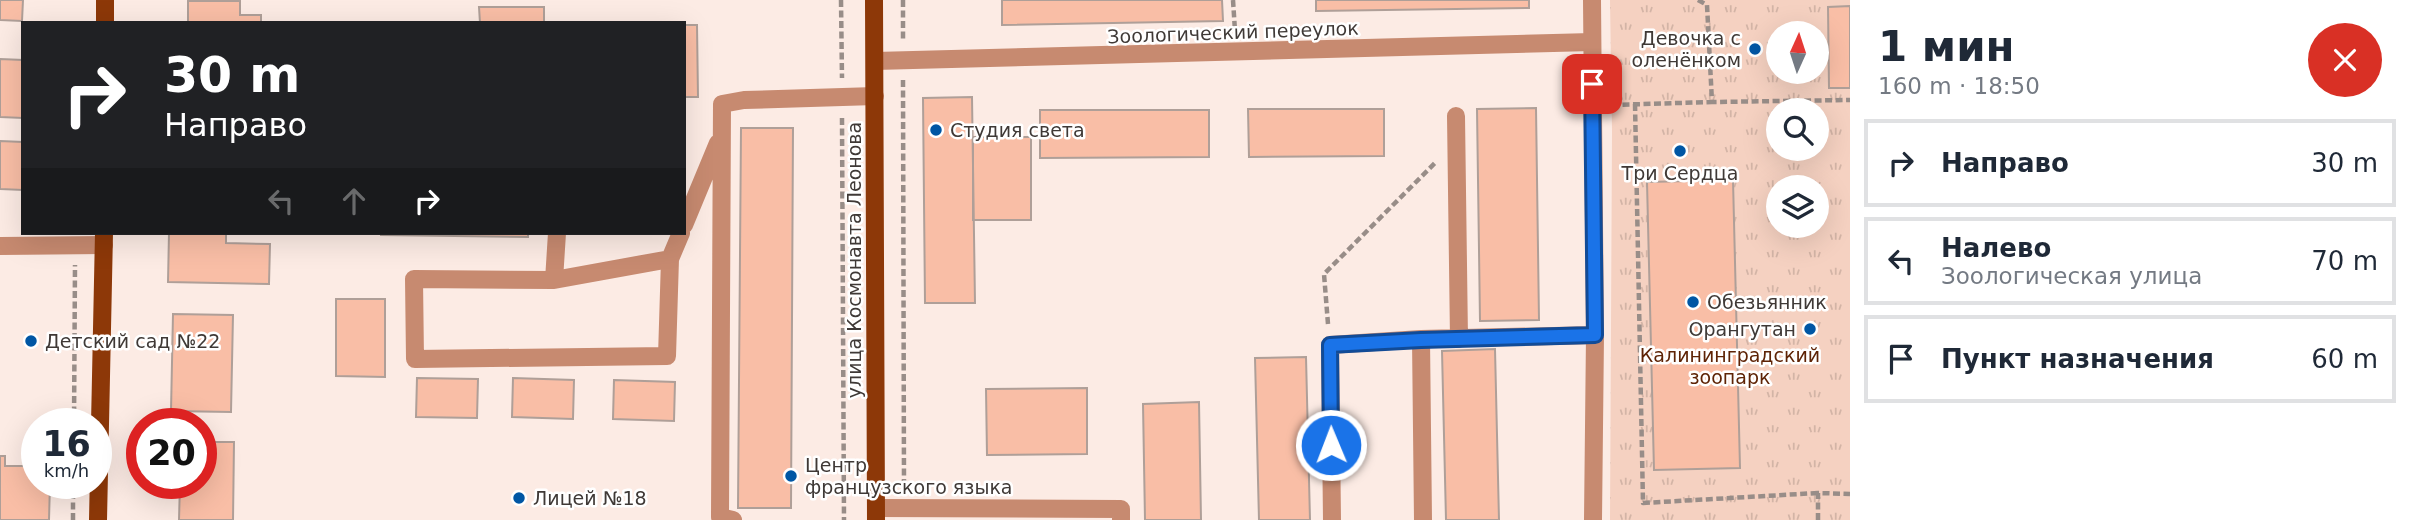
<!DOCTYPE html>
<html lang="ru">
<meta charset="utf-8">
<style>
:root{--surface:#fff;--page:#f2f2f3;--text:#1f2937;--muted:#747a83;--line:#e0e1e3}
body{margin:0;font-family:"DejaVu Sans",sans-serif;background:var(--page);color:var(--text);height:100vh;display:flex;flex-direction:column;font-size:26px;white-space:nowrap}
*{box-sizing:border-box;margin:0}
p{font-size:23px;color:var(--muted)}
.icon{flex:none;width:38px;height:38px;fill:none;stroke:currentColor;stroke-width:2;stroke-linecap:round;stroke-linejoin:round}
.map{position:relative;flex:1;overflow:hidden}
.sheet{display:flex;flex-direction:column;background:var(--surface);width:560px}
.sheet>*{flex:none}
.hud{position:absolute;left:21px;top:21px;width:665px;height:214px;border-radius:0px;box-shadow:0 7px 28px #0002;background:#202124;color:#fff;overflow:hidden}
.needle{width:46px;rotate:3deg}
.tools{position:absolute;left:1766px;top:21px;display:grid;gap:14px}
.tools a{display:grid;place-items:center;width:63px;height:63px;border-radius:50%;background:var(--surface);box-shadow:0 7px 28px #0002;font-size:35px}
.speed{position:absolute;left:21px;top:408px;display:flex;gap:14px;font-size:35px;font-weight:700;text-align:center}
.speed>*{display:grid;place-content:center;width:91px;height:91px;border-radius:50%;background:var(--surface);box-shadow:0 7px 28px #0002;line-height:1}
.speed small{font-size:18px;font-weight:400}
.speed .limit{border:10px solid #d22;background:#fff;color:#111}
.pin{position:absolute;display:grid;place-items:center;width:60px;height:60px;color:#fff;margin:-30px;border-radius:14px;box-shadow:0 4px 10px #0006}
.me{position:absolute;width:77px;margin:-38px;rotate:359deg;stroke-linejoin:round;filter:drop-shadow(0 0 5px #0008)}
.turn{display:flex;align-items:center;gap:24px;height:147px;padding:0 28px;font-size:32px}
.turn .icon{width:91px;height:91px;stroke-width:2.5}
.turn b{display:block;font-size:49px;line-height:60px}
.lanes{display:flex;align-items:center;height:66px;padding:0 28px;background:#0003;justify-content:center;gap:35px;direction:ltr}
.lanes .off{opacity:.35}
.round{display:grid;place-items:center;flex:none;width:74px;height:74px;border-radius:37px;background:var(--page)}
.summary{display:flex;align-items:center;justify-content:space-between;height:119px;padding:0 28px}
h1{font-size:42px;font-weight:700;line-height:52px}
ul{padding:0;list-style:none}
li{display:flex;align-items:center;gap:21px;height:88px;margin:0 14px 10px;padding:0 14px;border:4px solid var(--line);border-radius:0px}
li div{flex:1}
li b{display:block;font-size:26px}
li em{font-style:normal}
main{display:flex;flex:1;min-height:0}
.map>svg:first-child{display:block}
.park{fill:url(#park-tufts);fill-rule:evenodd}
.building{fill:#f9bea6;stroke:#af9f98;stroke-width:2}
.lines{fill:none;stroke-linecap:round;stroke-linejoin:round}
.path{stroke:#988d88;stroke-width:4.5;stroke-dasharray:7 3.5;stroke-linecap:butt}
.minor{stroke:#c78a70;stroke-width:18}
.major{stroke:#8d3808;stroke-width:18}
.route-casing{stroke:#114b97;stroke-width:18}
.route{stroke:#1a73e8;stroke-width:12}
.poi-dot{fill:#0056a4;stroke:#fff;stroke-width:2.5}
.labels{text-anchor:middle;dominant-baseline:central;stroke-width:5;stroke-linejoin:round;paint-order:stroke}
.street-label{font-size:19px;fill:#3f3936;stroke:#fff}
.poi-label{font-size:19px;fill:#3f3936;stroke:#fff;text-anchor:start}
.park-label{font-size:19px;fill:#5e2305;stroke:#fff}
</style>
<main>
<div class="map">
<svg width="1850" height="520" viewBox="0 0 1850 520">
<defs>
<pattern id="park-tufts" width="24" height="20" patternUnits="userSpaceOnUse" patternTransform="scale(1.75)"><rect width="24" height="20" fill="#f5d1c1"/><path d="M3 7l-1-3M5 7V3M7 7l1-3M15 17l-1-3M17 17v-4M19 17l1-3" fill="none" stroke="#d3b4a6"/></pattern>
</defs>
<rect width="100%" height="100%" fill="#fcebe4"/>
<path class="park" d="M1610,0H1850V520H1610L1612,132ZM1778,33H1816V72H1778ZM1778,110H1816V149H1778ZM1778,187H1816V226H1778Z"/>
<path class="building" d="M0,0H23L22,21L0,20Z
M1002,0H1222L1223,21L1002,25Z
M1316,0H1529V8L1316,11Z
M188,1H240V15H261V23H188Z
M1850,6V88H1829L1828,7Z
M479,7H544V23H480Z
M684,25H697L698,97H684Z
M0,59L23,60V118L0,117Z
M972,97L975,303H925L923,98Z
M1536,108L1539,320L1480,321L1477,109Z
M1248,109H1384V156L1249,157Z
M1040,110H1209V157L1040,158Z
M741,128H793L791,508H738Z
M973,137H1031V220H973Z
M0,141L23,142V190L0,189Z
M1733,180L1740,468L1654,470L1647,182Z
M169,233H226V243L270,244L269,284L168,282Z
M381,233H528V237L381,235Z
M336,299H385V377L336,376Z
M173,314L233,315L231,412L171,411Z
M1495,349L1499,520H1446L1442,351Z
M1306,357L1310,520H1259L1255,358Z
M417,378L478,379L477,418L416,417Z
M513,378L574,380L573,419L512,417Z
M614,380L675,382L674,421L613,419Z
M1087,388V454L987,455L986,389Z
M1199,402L1201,520H1145L1143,404Z
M201,442H234L233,520H179L180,483H201Z
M0,456H5V466H37V483H50L49,520H0Z"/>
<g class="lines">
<path class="path" d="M841,0L842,78
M903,0V40
M1233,0L1235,31
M1698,0L1707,5L1712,102L1850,100
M903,80L904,488
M1635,104L1643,503L1818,493
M1612,105L1712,102
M842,118L844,520
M1328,324L1324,274L1436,162
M74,424L75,265
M73,520V483
M1818,520V493L1850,494"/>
<path class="minor" d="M1592,0L1595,335L1593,520
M875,61L1592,42
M1456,116L1459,339
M684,225L718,143
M0,246L104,245
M670,259L667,356L415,359L414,279L554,280L670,259L681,233
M554,280L557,233
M876,508L1121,509V520
M733,520L720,517L722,104L744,100L875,96
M1332,520L1330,345L1421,339
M1423,520L1421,339L1595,335"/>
<path class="major" d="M874,0L876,520
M105,23V0
M98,520L104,233"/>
</g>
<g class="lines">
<defs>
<path id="route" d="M1331,445L1330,345L1421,340L1595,335L1592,84"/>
</defs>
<use href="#route" class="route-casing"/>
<use href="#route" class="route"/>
</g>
<g class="poi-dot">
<circle cx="1755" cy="49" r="7"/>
<circle cx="936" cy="130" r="7"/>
<circle cx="1680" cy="151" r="7"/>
<circle cx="1693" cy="302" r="7"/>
<circle cx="1810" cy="329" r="7"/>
<circle cx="31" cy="341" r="7"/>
<circle cx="791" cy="476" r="7"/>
<circle cx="519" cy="498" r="7"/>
</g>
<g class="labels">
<g class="street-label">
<text transform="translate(1233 32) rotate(-2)">Зоологический переулок</text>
<text transform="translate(854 260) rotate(-90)">улица Космонавта Леонова</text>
</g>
<g class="poi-label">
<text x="1741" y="38" text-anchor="end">Девочка с<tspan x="1741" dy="22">оленёнком</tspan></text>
<text x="950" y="130">Студия света</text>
<text x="1680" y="173" text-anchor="middle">Три Сердца</text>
<text x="1707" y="302">Обезьянник</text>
<text x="1796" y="329" text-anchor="end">Орангутан</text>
<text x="45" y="341">Детский сад №22</text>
<text x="805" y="465">Центр<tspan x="805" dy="22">французского языка</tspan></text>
<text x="533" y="498">Лицей №18</text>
</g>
<g class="park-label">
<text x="1730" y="355">Калининградский<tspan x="1730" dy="22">зоопарк</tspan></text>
</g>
</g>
</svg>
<div class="tools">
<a><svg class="needle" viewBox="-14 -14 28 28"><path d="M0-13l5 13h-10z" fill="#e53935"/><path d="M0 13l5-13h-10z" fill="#747a83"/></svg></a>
<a><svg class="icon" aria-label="search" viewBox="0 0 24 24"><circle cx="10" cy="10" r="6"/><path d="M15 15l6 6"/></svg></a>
<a><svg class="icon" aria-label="layers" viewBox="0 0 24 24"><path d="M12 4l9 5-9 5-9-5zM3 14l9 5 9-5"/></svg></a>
</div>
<div class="speed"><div>16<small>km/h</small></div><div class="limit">20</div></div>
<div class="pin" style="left:1592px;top:84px;background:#d93025"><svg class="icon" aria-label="arrive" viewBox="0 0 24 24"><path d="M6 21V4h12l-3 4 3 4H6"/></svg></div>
<svg class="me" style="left:1331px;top:445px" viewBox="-20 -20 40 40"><circle r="17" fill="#1a73e8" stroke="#fff" stroke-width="3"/><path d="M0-11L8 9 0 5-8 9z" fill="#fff"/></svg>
<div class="hud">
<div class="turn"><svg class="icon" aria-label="right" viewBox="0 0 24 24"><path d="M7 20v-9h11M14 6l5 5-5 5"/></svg><div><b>30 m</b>Направо</div></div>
<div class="lanes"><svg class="icon off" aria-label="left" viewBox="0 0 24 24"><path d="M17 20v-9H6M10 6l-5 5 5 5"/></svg><svg class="icon off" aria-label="ahead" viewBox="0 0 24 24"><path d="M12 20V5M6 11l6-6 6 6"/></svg><svg class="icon" aria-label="right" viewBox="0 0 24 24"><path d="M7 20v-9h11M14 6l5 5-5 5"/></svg></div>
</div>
</div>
<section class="sheet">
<div class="summary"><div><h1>1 мин</h1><p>160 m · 18:50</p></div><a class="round" style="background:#d93025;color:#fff"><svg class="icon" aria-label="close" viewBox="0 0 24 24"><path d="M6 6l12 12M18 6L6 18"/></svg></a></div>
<ul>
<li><svg class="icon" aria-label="right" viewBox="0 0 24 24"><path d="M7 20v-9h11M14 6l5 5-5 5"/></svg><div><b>Направо</b></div><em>30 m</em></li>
<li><svg class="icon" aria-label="left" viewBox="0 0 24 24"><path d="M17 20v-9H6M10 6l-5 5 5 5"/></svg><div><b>Налево</b><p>Зоологическая улица</p></div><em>70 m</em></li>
<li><svg class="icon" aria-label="arrive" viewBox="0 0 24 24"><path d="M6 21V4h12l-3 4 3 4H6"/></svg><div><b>Пункт назначения</b></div><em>60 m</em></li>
</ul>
</section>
</main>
